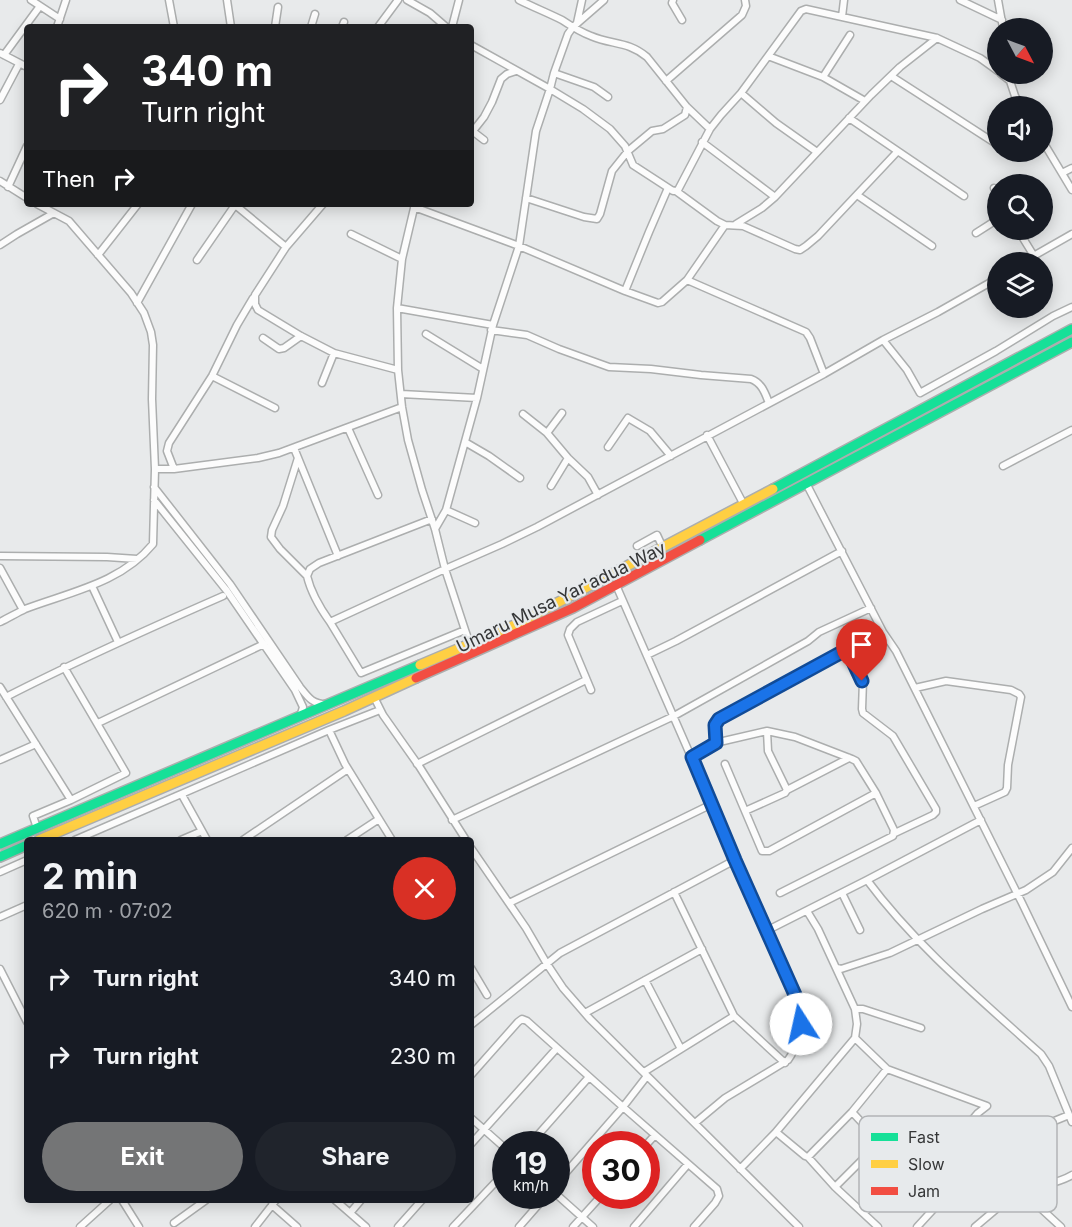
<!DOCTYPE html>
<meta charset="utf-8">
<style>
:root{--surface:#171b24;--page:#20242c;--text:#f1f3f6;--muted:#9ea1a6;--accent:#747576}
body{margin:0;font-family:Inter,sans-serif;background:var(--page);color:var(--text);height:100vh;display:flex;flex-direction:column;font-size:22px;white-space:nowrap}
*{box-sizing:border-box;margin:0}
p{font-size:20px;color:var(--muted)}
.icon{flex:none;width:33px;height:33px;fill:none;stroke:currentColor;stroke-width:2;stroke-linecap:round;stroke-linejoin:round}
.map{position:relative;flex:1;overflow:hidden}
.side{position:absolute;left:24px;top:837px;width:450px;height:366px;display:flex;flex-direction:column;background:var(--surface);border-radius:6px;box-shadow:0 3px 15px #0003}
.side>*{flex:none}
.top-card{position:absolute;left:24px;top:24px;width:450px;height:183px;border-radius:6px;box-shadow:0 3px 15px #0003;background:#202124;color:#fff;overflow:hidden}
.needle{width:39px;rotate:131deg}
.controls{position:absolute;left:987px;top:18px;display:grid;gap:12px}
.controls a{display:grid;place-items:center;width:66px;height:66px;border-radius:50%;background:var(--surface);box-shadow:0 3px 15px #0003;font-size:30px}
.speed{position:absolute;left:492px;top:1131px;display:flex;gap:12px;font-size:30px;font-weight:700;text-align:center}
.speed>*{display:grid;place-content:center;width:78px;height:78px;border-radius:50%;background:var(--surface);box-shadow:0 3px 15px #0003;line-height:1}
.speed small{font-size:15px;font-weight:400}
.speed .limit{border:9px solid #d22;background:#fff;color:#111}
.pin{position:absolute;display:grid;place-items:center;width:51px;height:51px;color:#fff;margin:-62px -26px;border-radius:50% 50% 50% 0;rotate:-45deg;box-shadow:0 0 6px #0007}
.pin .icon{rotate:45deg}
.me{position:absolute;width:66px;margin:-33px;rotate:350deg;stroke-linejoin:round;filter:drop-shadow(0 0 4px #0008)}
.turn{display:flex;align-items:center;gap:21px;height:126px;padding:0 18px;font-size:27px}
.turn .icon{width:78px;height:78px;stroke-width:2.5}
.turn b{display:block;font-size:42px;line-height:51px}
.then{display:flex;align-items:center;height:57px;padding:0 18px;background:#0003;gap:12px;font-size:22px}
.round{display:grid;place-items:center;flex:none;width:63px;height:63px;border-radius:32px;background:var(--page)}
.overview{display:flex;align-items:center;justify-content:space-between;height:102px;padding:0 18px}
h1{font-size:36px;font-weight:700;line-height:45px}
.action{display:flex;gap:12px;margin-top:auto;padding:12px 18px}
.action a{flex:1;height:69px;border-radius:36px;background:var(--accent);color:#fff;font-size:24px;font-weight:700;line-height:69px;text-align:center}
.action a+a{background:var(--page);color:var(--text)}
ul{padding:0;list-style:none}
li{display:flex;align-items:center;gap:18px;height:78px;padding:0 18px}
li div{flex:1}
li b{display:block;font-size:22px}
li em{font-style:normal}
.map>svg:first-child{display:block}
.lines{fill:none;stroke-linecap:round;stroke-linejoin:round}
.street-casing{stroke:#acaeae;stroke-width:9}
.fast-casing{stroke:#acaeae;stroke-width:12}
.slow-casing{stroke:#acaeae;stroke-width:12}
.jam-casing{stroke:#acaeae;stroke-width:12}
.street{stroke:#fcfcfc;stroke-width:6}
.fast{stroke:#16e098;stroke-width:9}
.slow{stroke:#ffcf43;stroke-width:9}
.jam{stroke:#f24e42;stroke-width:9}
.route-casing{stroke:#114b97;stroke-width:15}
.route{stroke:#1a73e8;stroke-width:10}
.labels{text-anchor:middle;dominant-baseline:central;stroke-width:4.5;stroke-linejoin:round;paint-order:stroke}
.street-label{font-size:18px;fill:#353637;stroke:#e7eaec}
.key{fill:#e7eaec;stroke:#b2b4b6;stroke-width:1.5}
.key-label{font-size:16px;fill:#353637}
</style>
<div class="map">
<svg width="1072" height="1227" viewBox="0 0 1072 1227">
<rect width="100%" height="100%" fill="#e8eaeb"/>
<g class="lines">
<defs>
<path id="street" d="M31,0L60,19
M169,0L174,27
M227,0L231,27
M407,0L430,13L445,26
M519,0C533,7 548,13 562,20C571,26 580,32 591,36C612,45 628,41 647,57L687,107L710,129
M673,0L672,3L682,20
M960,0L1002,20
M998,0L1003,28
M842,17L844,0
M577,23L582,0
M57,27L66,0
M275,27L278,7
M311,27L315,14
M342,27L344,22
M378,27L398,0
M452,27L459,0
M471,45L550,89L583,109L610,129L625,146L633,165L673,191L678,190L710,129L721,115L741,93L801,11L806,9L937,38L980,58L998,71
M0,53L27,67
M4,55L40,6
M768,56L823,77L865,101
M554,73L594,87L608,97
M1001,74L1010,81L1015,96L1021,106
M891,76L998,145
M823,77L850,35
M666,81L742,15L746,6L745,0
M741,93L776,123L817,152
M0,100L19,64
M849,118L964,196
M471,130L484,140
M473,131L484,117L492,102L501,79L507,74L516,71
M1042,140L1072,190
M702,142L775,197
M1062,173L1072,168
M0,181L27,198
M8,187L27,146
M994,188L998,195
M676,191L717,221L725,225L743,226L795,249L800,250L806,246L818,236L897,152
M857,195L932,246
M526,198L584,217L597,219L600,214L612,171L628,151L652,131L663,129L685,115L687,107
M234,204L286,247
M323,204L286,247L255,295V304L258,310L301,336L334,353L398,370
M415,204L402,259L397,308L398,370L402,407L408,440L422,490L435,529L445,569L465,630
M414,207L519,246L625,291L658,303L662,302L687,280L725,225
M736,224L762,208L775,197L871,95L900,67L937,38
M1018,230L1034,256
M976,233L998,219
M351,234L402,259
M0,245L17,234L54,213
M98,255L138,204
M197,260L235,205
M1023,262L1072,234
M687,280L806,332L810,338L824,374
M625,291L649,232L668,188
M137,303L192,204
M397,308L493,325
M491,330L527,335L559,349L609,367L651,369L701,375L751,379C762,383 765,393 769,403
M426,334L483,369
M263,338L279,349L284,348L301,336
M883,340L907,370L920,393L996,351L1053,316L1072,307
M212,376L275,408
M322,383L334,353
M401,394L477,398
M523,414L547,433L568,458L588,477L598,495
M348,428L378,495
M547,433L562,413
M707,435L744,505
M465,442L489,456L520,478
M608,447L628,418L650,431L671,456
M294,448L338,556
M298,458L283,506L272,530L271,537L280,549L307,576
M1003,466L1072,430
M155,469H174L258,458L279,453L402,407
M174,469L167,451L169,443L212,376L237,325L253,298
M806,483L883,632L896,651L1022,903L1072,1007
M551,486L568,458
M154,487L230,584L300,687C308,697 312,704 326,704
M154,500L227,591L295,690L303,707L300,717
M446,510L475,523
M435,529L446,510L477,398L493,325L519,246L536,131L550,89L554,73L568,34L573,27L604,0
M637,546L657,535L663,548
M0,556L107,557L137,559
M0,568L23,610
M616,585L800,1006C801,1024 799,1045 788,1060L725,1098L695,1123
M92,586L118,642
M0,622C8,618 17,613 25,609C70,592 121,583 153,544L155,469L152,399L153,345L151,332L144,313L131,293L69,221L37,204
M330,622C320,608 311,593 307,576L310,569L319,563L432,519
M470,644L465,630L361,673L330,622L445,569L502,544L537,527L824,374L883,340L938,312L998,278
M647,655L676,641L842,551
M0,687L71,800
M915,688L946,681L1011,690L1019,694L1021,697L1008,765L1007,788L1005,792L974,806
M591,690L568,635L570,629L577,622L622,601
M6,697C78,660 150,628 223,596
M374,697L383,715L419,766L466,840
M98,723L264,644
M329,730L345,764L392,840
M767,731L768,751L787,790L785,793L745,811L762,851H769L876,793
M715,743V725L719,719L846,651L849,653L863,681L862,709L863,713L893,736L936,809V812L933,815L895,833
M692,757L715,743L767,731L795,737L852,759L856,761L876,793L894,830L893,836L780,893
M0,760L36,744
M417,764L586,680
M725,764L745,811
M787,790L849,758
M182,795L207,840
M452,820L674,716L808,641L819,632L871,608
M37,828L33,816L71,800L126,773L64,667
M75,840L329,730L380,710
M181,840L202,831
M243,840L348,769
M347,840L379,819
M471,848L526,928L547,964L563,988L589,1018L799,1227
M0,872L27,860
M867,880C916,946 980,999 1041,1054L1049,1066L1072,1122
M674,892L734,1016L785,1063
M842,893L860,930
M509,903L712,804
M0,917L27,905
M768,930L867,880L981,820
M471,968L487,995
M837,968L841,969L890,953L982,909L1026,890L1053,872L1072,848
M0,969L27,1022
M645,980L681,1049
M855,1009H863L921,1028
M585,1013L702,949
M471,1025L560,953L735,860
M855,1038L887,1069L987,1106L978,1113L966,1127L932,1147L864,1213
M644,1072L734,1016
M471,1075L518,1022L522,1019L527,1021L623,1107L717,1189L719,1196L715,1203L694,1227
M852,1112L880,1142L909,1170
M471,1118L506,1149
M776,1132L805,1156L808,1157L835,1187L878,1227
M946,1139L970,1164
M471,1144L557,1048
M530,1144L589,1077
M646,1145L655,1135
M808,1157L852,1112L887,1069
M740,1169L776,1132L855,1038L857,1024L855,1009L818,929L807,911
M556,1184L623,1107L647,1076
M835,1187L880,1142
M1023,1192C1039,1185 1057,1184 1072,1175
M556,1194L593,1227
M122,1200L139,1227
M335,1200L366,1227
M272,1205L297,1227
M350,1213L361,1200
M174,1223L206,1200
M80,1227L110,1200
M255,1227L276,1200
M398,1227L422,1200
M453,1227L506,1171
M519,1227L546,1196
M573,1227L601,1196
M634,1227L688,1164
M917,1227L940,1202L942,1197L970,1164L1016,1139L1020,1135L1069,1115
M975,1227L1001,1205L1023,1192L1061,1227"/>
<path id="fast" d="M773,489L1072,329
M700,540L1072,342
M0,844L420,665
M0,857L27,845"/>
<path id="slow" d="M420,665L517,624L773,489
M39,840L344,711L416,678"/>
<path id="jam" d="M416,678L573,608L700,540"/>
</defs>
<use href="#street" class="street-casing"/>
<use href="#fast" class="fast-casing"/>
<use href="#slow" class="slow-casing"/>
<use href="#jam" class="jam-casing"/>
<use href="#street" class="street"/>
<use href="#fast" class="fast"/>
<use href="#slow" class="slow"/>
<use href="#jam" class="jam"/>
</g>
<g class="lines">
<defs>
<path id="route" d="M801,1024L800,1006L735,860L692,757L716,743L715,725L719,719L842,652L846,651L849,653L862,681"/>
</defs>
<use href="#route" class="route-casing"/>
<use href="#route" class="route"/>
</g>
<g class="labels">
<g class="street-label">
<text transform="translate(561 597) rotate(-26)">Umaru Musa Yar'adua Way</text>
</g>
</g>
<rect x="859" y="1116" width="198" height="96" rx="9" class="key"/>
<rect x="871" y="1133" width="27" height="8" fill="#16e098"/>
<rect x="871" y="1160" width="27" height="8" fill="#ffcf43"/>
<rect x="871" y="1187" width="27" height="8" fill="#f24e42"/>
<g class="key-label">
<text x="908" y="1143">Fast</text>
<text x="908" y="1170">Slow</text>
<text x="908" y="1197">Jam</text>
</g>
</svg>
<div class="controls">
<a><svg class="needle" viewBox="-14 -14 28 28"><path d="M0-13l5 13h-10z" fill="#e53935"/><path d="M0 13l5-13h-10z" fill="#9ea1a6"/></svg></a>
<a><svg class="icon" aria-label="sound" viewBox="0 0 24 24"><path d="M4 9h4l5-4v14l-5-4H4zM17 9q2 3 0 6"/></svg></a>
<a><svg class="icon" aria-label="search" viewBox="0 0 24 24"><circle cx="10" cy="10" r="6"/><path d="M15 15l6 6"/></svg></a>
<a><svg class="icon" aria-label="layers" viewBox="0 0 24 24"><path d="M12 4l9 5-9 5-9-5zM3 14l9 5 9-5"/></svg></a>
</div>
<div class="speed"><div>19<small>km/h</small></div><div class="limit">30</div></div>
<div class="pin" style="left:862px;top:681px;background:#d93025"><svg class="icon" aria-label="arrive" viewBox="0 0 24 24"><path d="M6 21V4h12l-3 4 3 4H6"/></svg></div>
<svg class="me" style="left:801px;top:1024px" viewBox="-20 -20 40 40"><circle r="19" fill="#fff"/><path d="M0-13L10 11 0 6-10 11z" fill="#1a73e8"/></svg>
<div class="top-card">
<div class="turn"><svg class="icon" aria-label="right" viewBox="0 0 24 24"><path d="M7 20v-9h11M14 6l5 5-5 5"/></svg><div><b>340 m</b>Turn right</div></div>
<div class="then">Then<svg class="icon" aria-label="right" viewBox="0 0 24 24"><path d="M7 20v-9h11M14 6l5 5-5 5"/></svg></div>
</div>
<section class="side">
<div class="overview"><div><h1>2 min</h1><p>620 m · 07:02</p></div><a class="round" style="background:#d93025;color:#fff"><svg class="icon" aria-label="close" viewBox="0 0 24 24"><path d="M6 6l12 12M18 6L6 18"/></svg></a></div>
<ul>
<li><svg class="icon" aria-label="right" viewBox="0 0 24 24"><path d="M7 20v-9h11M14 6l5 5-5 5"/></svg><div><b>Turn right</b></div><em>340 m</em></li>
<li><svg class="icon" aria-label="right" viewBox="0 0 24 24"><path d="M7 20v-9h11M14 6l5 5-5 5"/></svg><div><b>Turn right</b></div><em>230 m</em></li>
</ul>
<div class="action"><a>Exit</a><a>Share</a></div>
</section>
</div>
